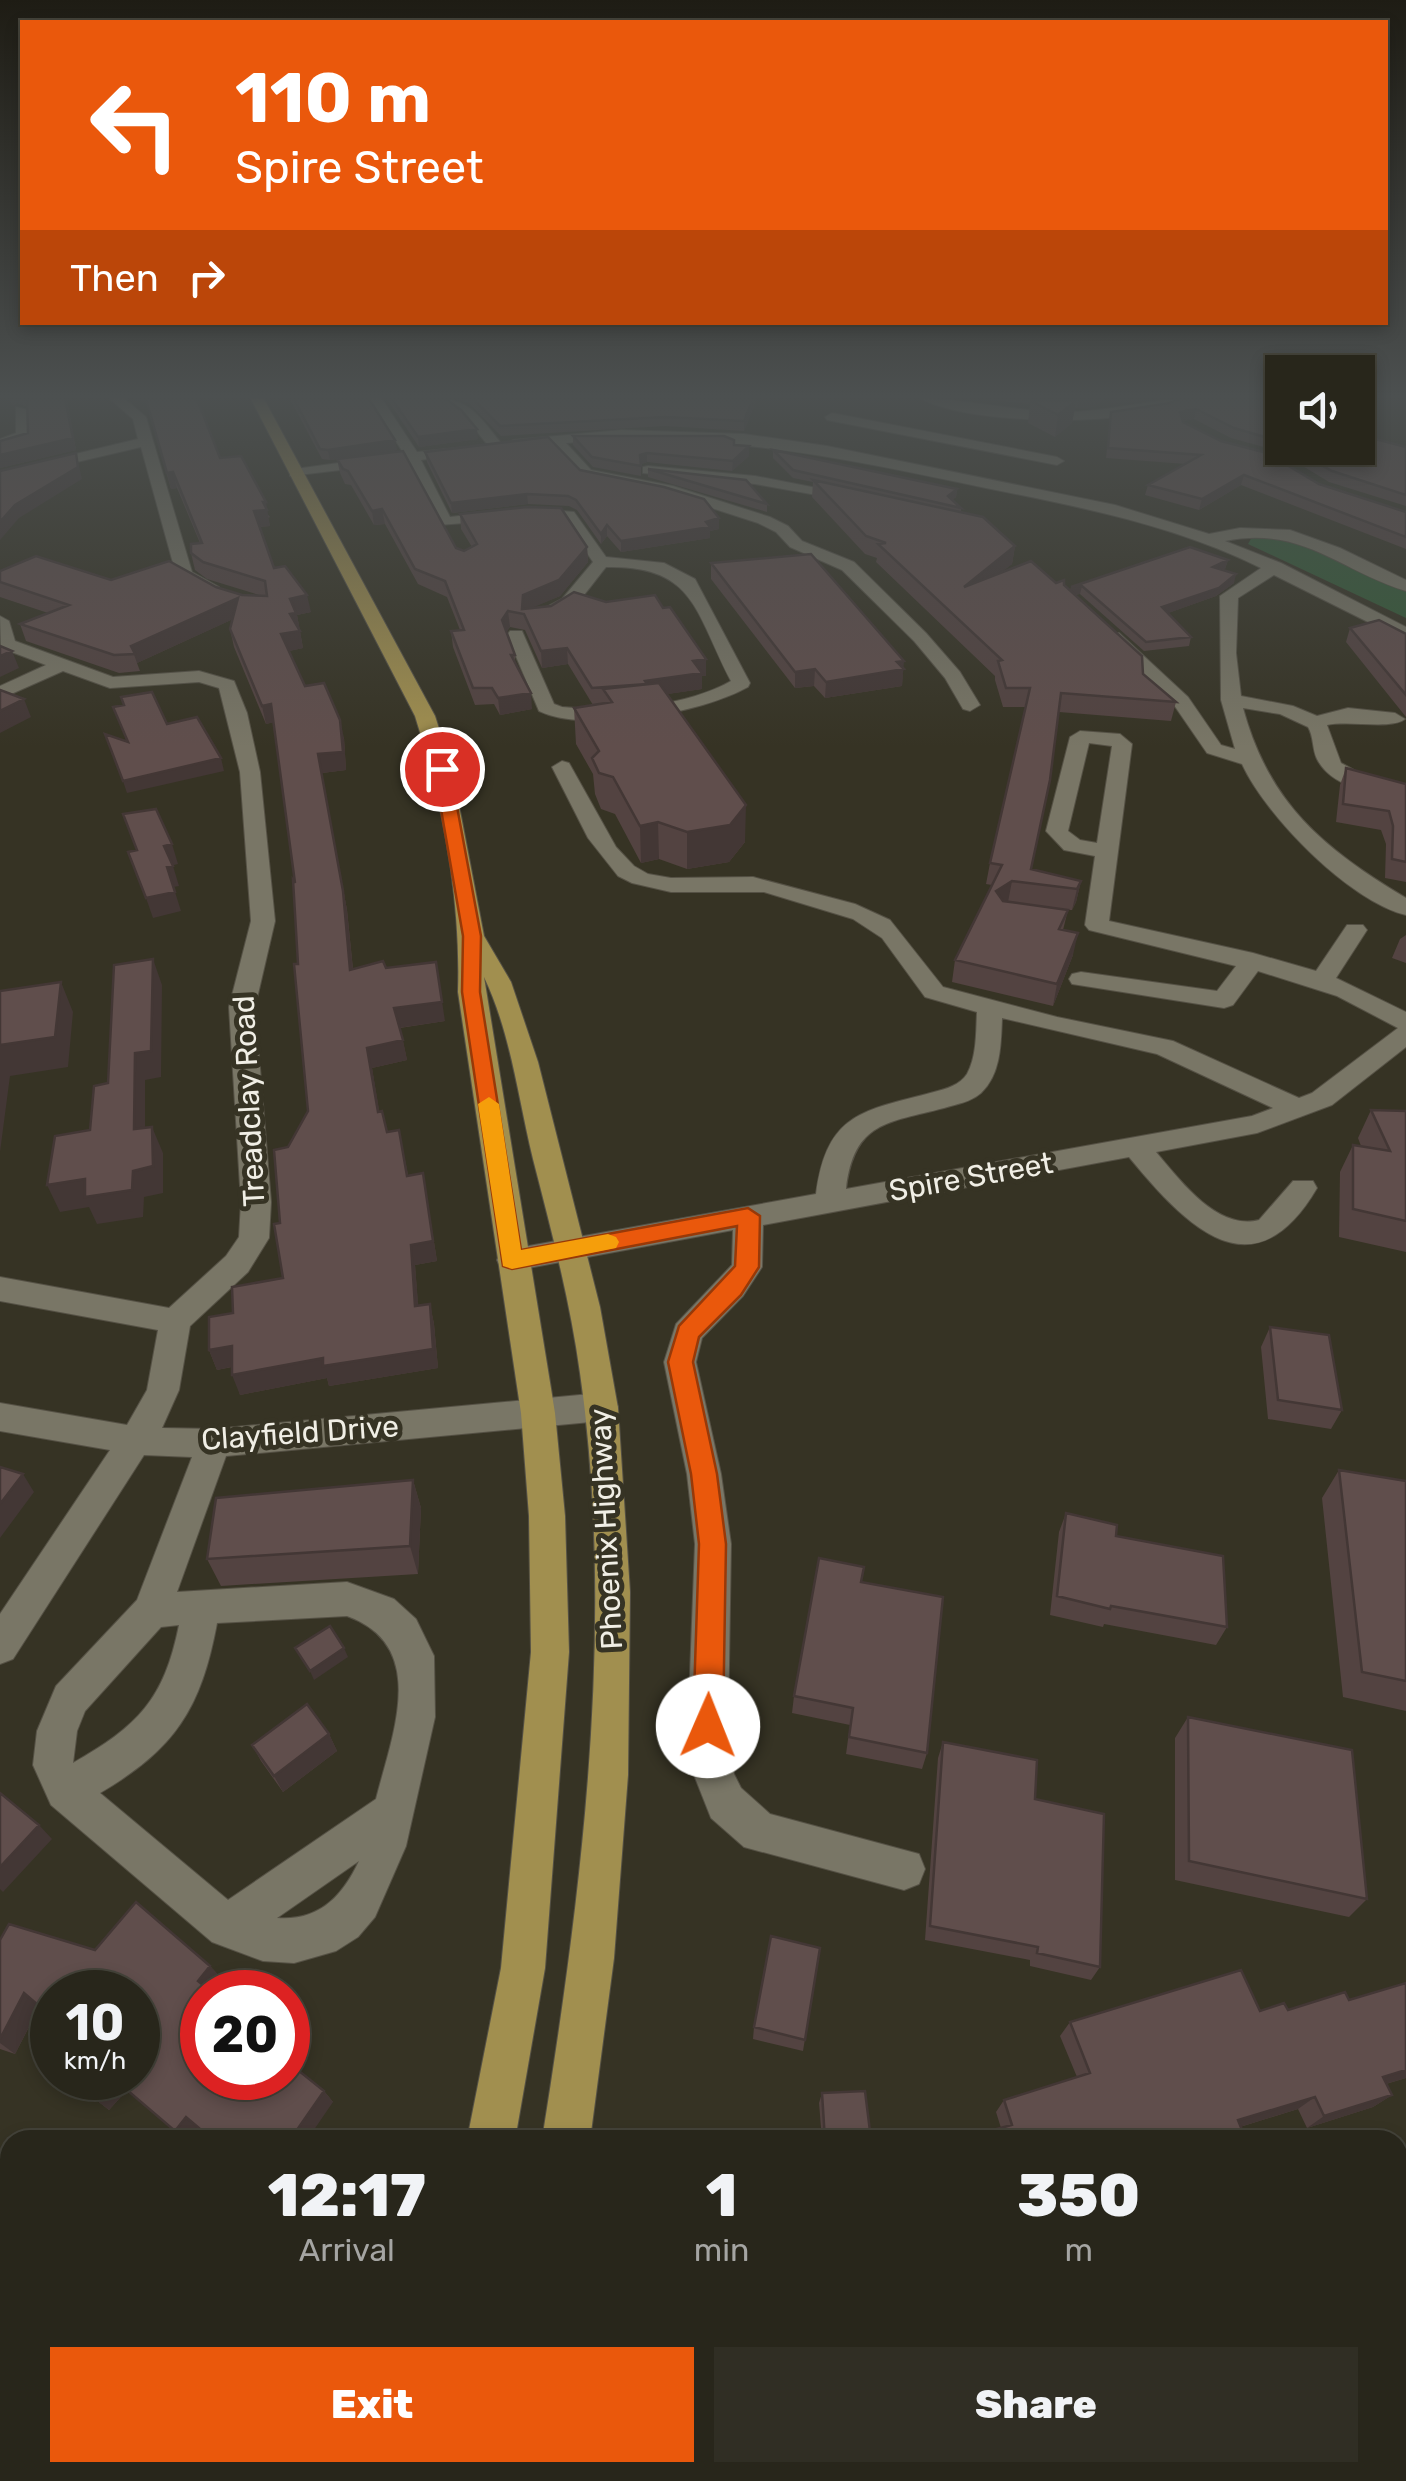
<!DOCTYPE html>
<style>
:root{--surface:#28261b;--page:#302e24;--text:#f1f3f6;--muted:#a5a5a3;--line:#44433a;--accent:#ea580c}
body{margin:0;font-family:Rubik,sans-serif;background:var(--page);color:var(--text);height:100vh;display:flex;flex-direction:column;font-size:38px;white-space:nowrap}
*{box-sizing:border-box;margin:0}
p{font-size:32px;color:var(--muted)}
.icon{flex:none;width:55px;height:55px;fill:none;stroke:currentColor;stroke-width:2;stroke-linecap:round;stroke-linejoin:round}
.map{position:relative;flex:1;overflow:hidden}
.details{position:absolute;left:0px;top:2130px;width:1408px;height:352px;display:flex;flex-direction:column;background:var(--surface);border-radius:30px 30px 0 0;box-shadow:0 5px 15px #0003,0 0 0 2px var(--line)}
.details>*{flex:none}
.guide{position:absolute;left:20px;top:20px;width:1368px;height:305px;border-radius:0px;box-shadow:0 5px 15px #0003,0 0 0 2px var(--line);background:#ea580c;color:#fff;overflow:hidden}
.buttons{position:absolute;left:1265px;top:355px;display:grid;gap:20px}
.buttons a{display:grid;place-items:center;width:110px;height:110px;border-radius:0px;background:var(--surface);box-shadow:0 5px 15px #0003,0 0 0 2px var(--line);font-size:50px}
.speed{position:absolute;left:30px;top:1970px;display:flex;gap:20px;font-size:50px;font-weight:700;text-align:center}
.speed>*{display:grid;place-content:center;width:130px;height:130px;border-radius:50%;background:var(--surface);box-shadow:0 5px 15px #0003,0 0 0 2px var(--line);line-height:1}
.speed small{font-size:25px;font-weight:400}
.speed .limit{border:15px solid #d22;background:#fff;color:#111}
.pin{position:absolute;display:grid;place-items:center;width:85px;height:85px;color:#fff;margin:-42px;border:5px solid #fff;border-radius:50%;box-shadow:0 2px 10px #0007}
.me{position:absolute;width:110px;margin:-55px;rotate:1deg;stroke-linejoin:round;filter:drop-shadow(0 0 8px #0008)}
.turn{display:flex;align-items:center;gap:35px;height:210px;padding:0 50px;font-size:45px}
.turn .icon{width:130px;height:130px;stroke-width:2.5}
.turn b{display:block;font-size:70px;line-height:85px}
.then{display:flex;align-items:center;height:95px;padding:0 50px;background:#0003;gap:20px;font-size:38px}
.eta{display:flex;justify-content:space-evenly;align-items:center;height:170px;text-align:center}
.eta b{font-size:60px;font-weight:800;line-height:70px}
.action{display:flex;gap:20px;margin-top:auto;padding:20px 50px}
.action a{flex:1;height:115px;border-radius:0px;background:var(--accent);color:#fff;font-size:40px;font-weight:800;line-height:115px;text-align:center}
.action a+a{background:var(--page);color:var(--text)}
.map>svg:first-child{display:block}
.green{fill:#345b37}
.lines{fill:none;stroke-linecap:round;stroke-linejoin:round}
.minor-casing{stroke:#555145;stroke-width:2}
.major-casing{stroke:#555145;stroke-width:2}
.minor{fill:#797666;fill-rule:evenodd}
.major{fill:#a18f4f;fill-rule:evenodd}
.wall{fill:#534341}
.shaded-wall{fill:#433735}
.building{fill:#604e4c;stroke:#433735;stroke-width:2.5}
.route{fill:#ea580c;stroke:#983908;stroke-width:2.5}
.slow{fill:#f59e0b}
.labels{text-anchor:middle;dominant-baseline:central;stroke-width:10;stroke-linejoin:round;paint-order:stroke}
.street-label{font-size:30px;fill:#f0eee5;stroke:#363324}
</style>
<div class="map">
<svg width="1406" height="2481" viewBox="0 0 1406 2481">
<rect width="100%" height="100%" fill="#363324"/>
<path class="green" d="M1269,535L1304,543L1406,589V618L1248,544L1252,537Z"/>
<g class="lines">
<defs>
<path id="minor" d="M110,399H125L146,417L192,572L219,587V595L193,590L176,574L141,447L0,480V472L138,439L133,419Z
M369,399H382L417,452L467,447V453L421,460L450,517L528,508L574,512L606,557L664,563L695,579L750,683L748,687C702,713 587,734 539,711L507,635L510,631H522L554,704L562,707C614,712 685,707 731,681C695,612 695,565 606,567C589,587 571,621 541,618V610L562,599L593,562L564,519L528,518L439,525L408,462L290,476V470L295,469L404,454Z
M440,399C470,399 483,421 501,443V449H491L465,417Z
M922,399C968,399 1013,411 1060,412C1105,413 1147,399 1190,399C1142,428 971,426 922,399Z
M16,407L28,410L30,435L0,448V439L16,433Z
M832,413L1057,457L1064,461L1057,465L827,420L825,417Z
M621,430L744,434L827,446L1115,505L1209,534L1240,528L1290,530L1340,548L1406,580V591C1340,571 1302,525 1225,541L1281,563L1406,627V639L1400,638L1274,575L1238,598L1236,653L1241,696L1293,706L1317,716L1348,708L1395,713L1405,719C1391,730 1349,720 1327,725L1341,763L1370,779L1406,787V799C1377,794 1332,789 1317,759C1312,749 1314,737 1308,727L1280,714L1243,708C1269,804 1323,848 1406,898V915C1349,901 1266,816 1242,764L1207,753L1174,705L1104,637L1107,633H1119L1188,697L1221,745L1235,749L1221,700L1220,596L1261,568C1174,525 1081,507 986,488C844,458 712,430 566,443L591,470L673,486L770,517L788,526L802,541L854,562L926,633L960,672L980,705L970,711L963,709L945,678L914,641L842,570L790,547L776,532L758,523L665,493L581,476L552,445L513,448L506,444L513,440Z
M648,466L755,476L858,496L850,501L755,484L643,473V467Z
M0,616L9,621L15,641L113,677L199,671L234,681L247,713L260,772L275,921L255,1007L271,1202L269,1238L248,1272L190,1326L179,1390L162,1428L214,1429L601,1393L613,1397L618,1407L613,1417L601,1421L226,1456L177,1592L347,1582L394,1599L416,1619L434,1656L435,1717L406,1846L375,1917L358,1937L336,1951L294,1963L263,1961L212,1942L51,1805L33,1765L37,1731L56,1686L137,1600L192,1457L144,1455L13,1659L0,1664V1614L110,1450L0,1431V1403L127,1425L147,1390L158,1330L0,1301V1277L169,1308L226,1256L239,1237L241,1202L229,1007L251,921L240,772L219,688L199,682L110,688L63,671L0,699V686L46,665L1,648ZM347,1616C430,1646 392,1735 376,1799L228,1900L100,1793C175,1749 201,1709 217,1623ZM179,1625C164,1700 138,1726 73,1763L77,1731L85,1711L161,1627ZM359,1861C342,1897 319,1921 277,1918Z
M1080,731L1120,734L1132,744L1109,921L1253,953L1316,971L1347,925H1363L1367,930L1336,978L1406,1012V1047L1332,1105L1257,1133L1156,1152C1180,1180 1217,1231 1259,1220L1293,1181H1313L1317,1188C1253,1297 1186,1226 1129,1157L763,1225L762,1267L743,1296L702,1338L696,1362L721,1474L731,1544L728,1726L734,1774L741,1788L770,1814L919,1854L925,1869L919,1884L904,1890L744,1847L711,1818L694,1775L688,1726L695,1544L687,1474L664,1362L676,1324L732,1265L733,1230L512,1271L501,1268L497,1260L501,1252L512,1249L816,1194C827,1112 863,1111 934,1092C946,1089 960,1085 967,1074C977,1056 976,1031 977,1012L925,997L882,938L853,919L764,892H671L632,883L618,876L588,838L552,767L562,761L569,763L616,847L634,866L648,874L671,878L753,877L855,904L890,920L943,987L1057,1017L1173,1041L1299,1098L1312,1093L1398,1028L1337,996L1258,971L1233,1005L1224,1008L1072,984L1069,979L1072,974L1081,972L1217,991L1236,966L1089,930L1085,925L1095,856L1064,850L1046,831L1070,737ZM1089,743L1112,746L1097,843L1080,840L1068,831ZM1002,1018L1157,1054L1273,1108L1252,1116L846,1189C854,1121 888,1123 944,1108C957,1104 971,1102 981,1093C1001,1074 1001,1044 1002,1018Z
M1406,2159V2207L1398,2210V2162Z
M10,2214V2273L0,2277V2218Z
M1257,2472H1311L1313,2481H1259Z"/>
<path id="major" d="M251,399H264L435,716L452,769L484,936L511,982L538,1062L600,1307L618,1408L630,1592L628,1775L614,1958L590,2140H542C582,1889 616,1626 580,1373C570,1300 551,1229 533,1159C518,1098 511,1033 484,977L555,1413L565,1516L569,1652L545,1968L515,2140H467L501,1968L531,1652L529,1516L521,1413L458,992C461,900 443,804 415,716Z
M392,2472H446L444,2481H390Z
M476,2472H530L528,2481H474Z"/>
</defs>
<use href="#minor" class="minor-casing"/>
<use href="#major" class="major-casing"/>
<use href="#minor" class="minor"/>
<use href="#major" class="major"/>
</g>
<path class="wall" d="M9,399H67L76,450L0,468V441L28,433V407L17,403L13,406Z
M132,399H197L220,458L270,517L268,518L270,526L259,527L274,568L311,612L297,615L303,648L289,651L305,686L344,738L346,770L322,773L347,910L353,969L386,968L445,1021L400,1028L407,1060L372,1068L379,1111L387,1132L399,1130L408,1175L423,1173L437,1261L415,1265L418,1306L430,1304L434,1324L438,1368L329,1386L327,1378L240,1395L232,1367L217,1370L209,1350L233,1313L283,1278L280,1223L288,1147L308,1111L295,883L274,722L266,724L234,647L230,629L233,619L137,663L140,671L119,673L26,641L20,624L48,613L0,597V571L216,587L242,595H259L207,579L195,570L191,553L200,543L177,488L171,489L146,401Z
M290,399H369L397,450L330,460L322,459Z
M387,399H446L478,439L419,447Z
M455,399H757L744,431L665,426L501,436L469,403Z
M983,399H1103L1094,407L1075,408L1072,423L1055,437L1028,423L1030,404Z
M1282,399V448H1358V415L1375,423L1372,433L1360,431V435L1406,447V506L1329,482L1278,451L1231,438L1194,419L1182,421L1221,441L1319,484L1406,512V549L1241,485L1199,510L1145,495L1148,485L1186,464L1106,458L1111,412L1170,403Z
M573,436L734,445L749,456L732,471L647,462L641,464V476L593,467L573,445Z
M773,450L957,489L956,497L952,500L961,508V512L1015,546L1012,564L1001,572L1056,583L1064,585L1070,591L1071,587L1228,560L1225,569L1223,570L1234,583L1216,596L1168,613L1191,637L1189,646L1144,651L1080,594L1074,595L1143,674L1176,702L1171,721L1059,712L1031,869L1081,881L1076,902L1072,910H1068L1063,930L1073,955L1053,1006L952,982L955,960L992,885L986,884L990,863L1026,707H1003L995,680V676L876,562L877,558L865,554L812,497L813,482L793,478L773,458Z
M425,452L580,470L719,518V529L710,531V538L621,552L607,536L601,544L577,510L569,506L528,504L452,513L427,462Z
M337,459L456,548L464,551L472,547L461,529L460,514L587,547L588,562L560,596L530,608L606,602L663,608L706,659V676H702V689L667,694L745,842L729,862L687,869L659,859L641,863L615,814L601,809L595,794L593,774L576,744L574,708L593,705L568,664L542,668L525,630L510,627L506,632L515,655V664L532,709L500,715L494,704L475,705L453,647L451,631L460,630L447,597L418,584L385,524L374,525L351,485L345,484L340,473Z
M648,469L767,504V512L648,477Z
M711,563L903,668L902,686L825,698L814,686L795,688L711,579Z
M1350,628L1406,634V717L1346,642Z
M1346,768L1406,784V882L1385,878L1386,844L1381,830L1336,822L1340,785Z
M1406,935V963L1392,958L1400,939Z
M1371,1110L1406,1111V1252L1339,1237L1340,1172L1353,1145L1361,1146L1358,1138Z
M1270,1327L1342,1410L1331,1429L1268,1419L1261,1347Z
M1339,1470L1406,1481V1711L1343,1697L1322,1498Z
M413,1480L421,1508L418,1574L221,1586L207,1559Z
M1066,1513L1116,1536L1227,1627L1216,1645L1104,1624L1103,1627L1050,1615L1059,1532Z
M861,1582L927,1753L922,1769L846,1754L850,1725L792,1713L794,1696Z
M1188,1717L1367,1899L1349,1917L1175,1880V1738Z
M329,1734L337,1751L283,1792L261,1761L252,1745Z
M943,1742L1035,1799L1100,1967L1091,1980L1030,1966V1960L925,1940L938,1758Z
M0,1940L95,1950L210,1966L222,1979L211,1992L202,2078L324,2091L333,2102L198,2127L189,2140L127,2090L109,2110L95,2099L138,2078L40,2006L15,2054L0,2049Z
M820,1948L803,2051L753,2039L754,2027Z
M1406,1983V2078L1386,2084L1392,2095L1373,2107L1307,2128L1298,2109L1240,2127L1246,2140H986L993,2130L1001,2128L996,2112L1004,2100L1077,2077L1060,2036L1070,2022L1288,2010L1349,2000Z
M822,2093L871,2139L928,2140H822L819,2103Z
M1406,2318V2358L1398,2339V2321Z
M158,2473L173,2475L196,2481H155Z"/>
<path class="shaded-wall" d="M65,399L76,450L0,468V455L73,438Z
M753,399H757L744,431V421Z
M1078,399H1103L1094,407L1077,408Z
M1112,399H1159L1111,404Z
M1076,401L1072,423L1055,437L1058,415Z
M1196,409L1194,419L1178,422L1180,412Z
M477,429L478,439L419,447L418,437Z
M395,440L397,450L330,460L328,450Z
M749,446V456L732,471L733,461Z
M76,453L82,479L19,518L0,540V522L15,505Z
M647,453V462L640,465V455Z
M173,472L177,488L171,489L167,473Z
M1244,475L1241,485L1199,510L1202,499Z
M957,489L956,497L947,504L948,496Z
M527,494L528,504L452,513L451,503Z
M263,502H266L270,526L257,527L254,511Z
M382,509L385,524L374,525L372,511Z
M719,518V529L710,531V538L621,552V541Z
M607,525V536L601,544V534Z
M1015,546L1012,564L962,605L964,587Z
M587,547L588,562L560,596L525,611L524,614L522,613L523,595Z
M1228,560L1225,569L1210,576L1213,567Z
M1236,574L1234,583L1216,596L1160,616L1162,607Z
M1082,586L1080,594L1070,595L1071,587Z
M307,595L311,612L297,615L300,630L290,614V599Z
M238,598L242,615L137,663L131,646Z
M508,611L510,627L504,636L502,620Z
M300,631L303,648L285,652L281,634Z
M567,648L568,664L542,668L541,651Z
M12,651L19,668L0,677V656Z
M706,659V676H702V689L648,697L645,681L693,661Z
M904,661L902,686L825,698L826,682Z
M815,669L814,686L795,688V672Z
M531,693L532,709L500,715L498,698Z
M24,699L31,717L0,733V711Z
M271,704L275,722L266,724L262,706Z
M340,720L344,738L346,770L322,773L347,910L355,990L350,970L318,754Z
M221,758L224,771L127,793L123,781Z
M746,805L745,842L729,862L687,869V832Z
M658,822L659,859L641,863L640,826Z
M172,844L178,864L170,866L164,846Z
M173,866L179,886L173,887L167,867Z
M1012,881L1008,902L992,912L996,891Z
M1081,881L1076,902L1072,910L1077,889Z
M175,892L181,911L153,918L146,898Z
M1078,933L1073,955L1053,1006L1057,984Z
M153,959L162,985L161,1077L145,1080V1156L134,1129L135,1053Z
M436,962L445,1021L398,1028L394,1008Z
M61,982L73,1012L68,1067L10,1076L0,1152V1045Z
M403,1040L407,1060L372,1068L383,1132L367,1048Z
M152,1127L163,1153V1193L144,1197L143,1217L97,1224L89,1207L60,1212L47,1185L133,1171Z
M423,1173L437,1261L415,1265L420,1326L415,1306L411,1245Z
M430,1304L434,1324L438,1368L329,1386L327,1378L240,1395L232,1375Z
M232,1346L240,1365L217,1370L209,1350Z
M23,1474L34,1492L0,1538V1504Z
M413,1480L421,1508L418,1574L410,1546Z
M344,1648L348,1657L314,1680L310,1671Z
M329,1734L337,1751L283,1792L274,1776Z
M39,1825L52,1839L3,1892L0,1889V1867Z
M210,1966L222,1979L210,1992L198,1981Z
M24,1993L40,2005L15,2054L0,2043V2039Z
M1406,2070V2078L1364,2090L1383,2077Z
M113,2078L127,2090L109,2110L95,2099Z
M324,2091L333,2102L307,2140H290Z
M1392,2095L1373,2107L1307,2128L1324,2116Z
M1315,2097L1298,2109L1223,2132L1238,2120Z
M186,2117L198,2127L189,2140L175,2131Z
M94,2472H112L107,2481H89Z"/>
<path class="building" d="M27,399H65L73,438L0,455V441L28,433Z
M146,399H197L220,458L241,456L266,502H263L267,510L254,511L274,568L285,566L307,595L290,599L296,613L290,614L300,631L281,634L305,686L324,683L340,720L343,752L318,754L343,891L350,970L383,961L386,968L436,962L442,1002L394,1008L403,1040L367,1048L378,1112L382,1111L387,1132L399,1130L407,1176L423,1173L433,1241L411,1245L415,1306L430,1304L433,1349L323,1366V1358L232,1375V1346L209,1350V1317L233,1313L232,1287L283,1278L274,1224L280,1223L274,1150L288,1147L308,1111L294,964H298L293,880L295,883L271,704L262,706L230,629L238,598L131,646L135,654L114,655L20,624L69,605L0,582V571L36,556L111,580L169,561L216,587L242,595L267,596L265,581L203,562L191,553V544L202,543L173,472L167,473Z
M294,399H369L395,440L328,450L320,449Z
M392,399H446L461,410L477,429L418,437Z
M473,399H753L744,421L665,417L500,426Z
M1178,399H1282V442L1234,428L1196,409L1180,412L1183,422L1221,441L1267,453L1319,484L1406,512V537L1244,475L1202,499L1148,485L1201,455L1108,448L1111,412L1170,403Z
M1031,401H1076L1058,415Z
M1358,415L1375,423L1359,420L1360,435L1406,447V495L1332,471L1292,448H1358Z
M573,436H724L734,440V445L749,446L733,461L647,453L640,455L641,466L592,457Z
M548,437L580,470L664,487L704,499L719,518L706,522L710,527L621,541L607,525L601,534L576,500L568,496L527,494L451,503L425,452Z
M773,450L957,489L948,496L961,508L793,470Z
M403,451L456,548L464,551L477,544L460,514L527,507L561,508L587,547L559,580L523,595L522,609L551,606L574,592L606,602L655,595L663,608L670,607L706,659L693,661L702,673L645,681L647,684L592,688L567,648L541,651L524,614L508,611L502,620L515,655H511L531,693L498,698L492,688H473L451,631L464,630L445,581L415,569L382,509L372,511L348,471L343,469L337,459Z
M76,453L78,467L15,505L0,522V471Z
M648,469L746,480L767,504Z
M813,480L983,517L1015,546L964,587L1031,561L1056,583L1064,580V585L1142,656L1143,674L1176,702L1061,693L1050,780L1031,869L1081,881L1077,889L1012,881L996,891L1003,901L1068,910L1059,929L1078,933L1057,984L955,960L1002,865L990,863L1030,688H1006L998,661L1002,660L878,544L886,543L866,536Z
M1190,547L1228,560L1213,567L1236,574L1219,588L1162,607L1191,637L1146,642L1082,586L1071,587Z
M811,554L904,661L897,662L904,669L826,682L815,669L795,672L711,563Z
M1379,620L1406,634V695L1350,628Z
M0,646L12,651L0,656Z
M659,683L746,805L730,825L687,832L658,822L640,826L613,777L599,773L592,758L599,751L574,708L612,702L603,689Z
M0,690L24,699L0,711Z
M152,692L167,724L197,717L221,758L123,781L105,734L128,742L113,707L124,705L121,697Z
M1346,768L1406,784V862L1392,859L1393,826L1389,811L1343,804Z
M156,809L172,844L164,846L173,866L167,867L175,892L146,898L128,852L137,850L123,814Z
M153,959L151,1051L135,1053L134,1129L152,1127L153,1166L133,1171L132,1190L85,1197V1179L47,1185L55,1136L90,1130L94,1086L108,1083L114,965Z
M61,982L55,1037L0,1045V991Z
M1371,1110L1406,1111V1221L1353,1209V1145L1390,1151Z
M1270,1327L1329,1335L1342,1410L1278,1400Z
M0,1467L23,1474L0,1504Z
M1339,1470L1406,1481V1681L1362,1672Z
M413,1480L410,1546L207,1559L216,1498Z
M1066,1513L1117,1525L1116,1536L1223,1556L1227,1627L1111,1606L1110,1609L1057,1596Z
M819,1558L864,1567L861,1582L943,1597L927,1753L849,1737L853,1708L794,1696Z
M330,1626L344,1648L310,1671L295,1648Z
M307,1704L329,1734L274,1776L252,1745Z
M1188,1717L1352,1750L1367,1899L1189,1861Z
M943,1742L1037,1760L1035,1799L1104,1814L1100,1967L1037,1953L1038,1947L930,1926Z
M0,1793L39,1825L0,1867Z
M136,1902L210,1966L198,1981L212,1992H202V2078H288V2062L324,2091L290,2140H213L186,2117L175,2131L113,2078L95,2099L73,2078H138V1992H52V2017L24,1993L0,2039V1940L9,1924L95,1950Z
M771,1936L820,1948L805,2040L754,2027Z
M1241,1970L1260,2011L1284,2003L1288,2010L1345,1992L1349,2000L1406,1983V2070L1383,2077L1392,2095L1324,2116L1315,2097L1238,2120L1246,2140H996L993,2130L1012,2125L1004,2100L1090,2073L1070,2022Z
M865,2091L871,2139L928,2140H825L822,2093Z
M10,2389V2472H94L89,2481H0V2404Z
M221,2472H254L275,2478L274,2481H218Z
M158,2473L188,2481H155Z"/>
<linearGradient id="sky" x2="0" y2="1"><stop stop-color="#1e1c14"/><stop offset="0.53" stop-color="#4c5050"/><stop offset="1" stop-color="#4c5050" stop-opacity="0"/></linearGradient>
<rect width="1406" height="747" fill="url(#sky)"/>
<path class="route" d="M442,764L450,769L481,936L480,992L521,1250L748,1208L760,1216L759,1267L741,1295L699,1337L693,1362L717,1474L726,1544L723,1726L719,1737L708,1741L697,1737L693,1726L699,1544L691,1474L668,1362L679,1326L735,1266L737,1226L512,1269L503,1266L462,992L463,936L434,769Z"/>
<path class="slow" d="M489,1097L499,1104L521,1250L608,1234L616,1237L619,1242L616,1248L512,1269L503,1266L478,1104Z"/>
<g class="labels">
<g class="street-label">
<text transform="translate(249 1101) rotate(-93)">Treadclay Road</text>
<text transform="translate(971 1177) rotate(-10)">Spire Street</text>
<text transform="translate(300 1433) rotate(-4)">Clayfield Drive</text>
<text transform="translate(606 1529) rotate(-93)">Phoenix Highway</text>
</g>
</g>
</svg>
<div class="buttons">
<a><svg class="icon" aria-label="sound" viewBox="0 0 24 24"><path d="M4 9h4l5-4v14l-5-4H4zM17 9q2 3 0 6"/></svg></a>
</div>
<div class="speed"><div>10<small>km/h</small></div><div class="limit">20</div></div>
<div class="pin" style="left:442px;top:769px;background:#d93025"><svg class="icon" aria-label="arrive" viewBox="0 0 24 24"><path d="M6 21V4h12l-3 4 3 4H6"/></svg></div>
<svg class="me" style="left:708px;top:1726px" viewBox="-20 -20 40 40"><circle r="19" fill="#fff"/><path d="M0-13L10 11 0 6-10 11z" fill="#ea580c"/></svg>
<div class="guide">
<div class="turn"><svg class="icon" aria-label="left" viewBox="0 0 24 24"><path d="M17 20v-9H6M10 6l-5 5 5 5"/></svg><div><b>110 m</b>Spire Street</div></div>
<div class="then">Then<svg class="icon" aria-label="right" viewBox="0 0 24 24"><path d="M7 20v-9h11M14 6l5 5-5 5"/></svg></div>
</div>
<section class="details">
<div class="eta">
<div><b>12:17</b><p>Arrival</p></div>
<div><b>1</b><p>min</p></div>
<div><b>350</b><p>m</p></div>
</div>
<div class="action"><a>Exit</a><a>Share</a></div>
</section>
</div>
